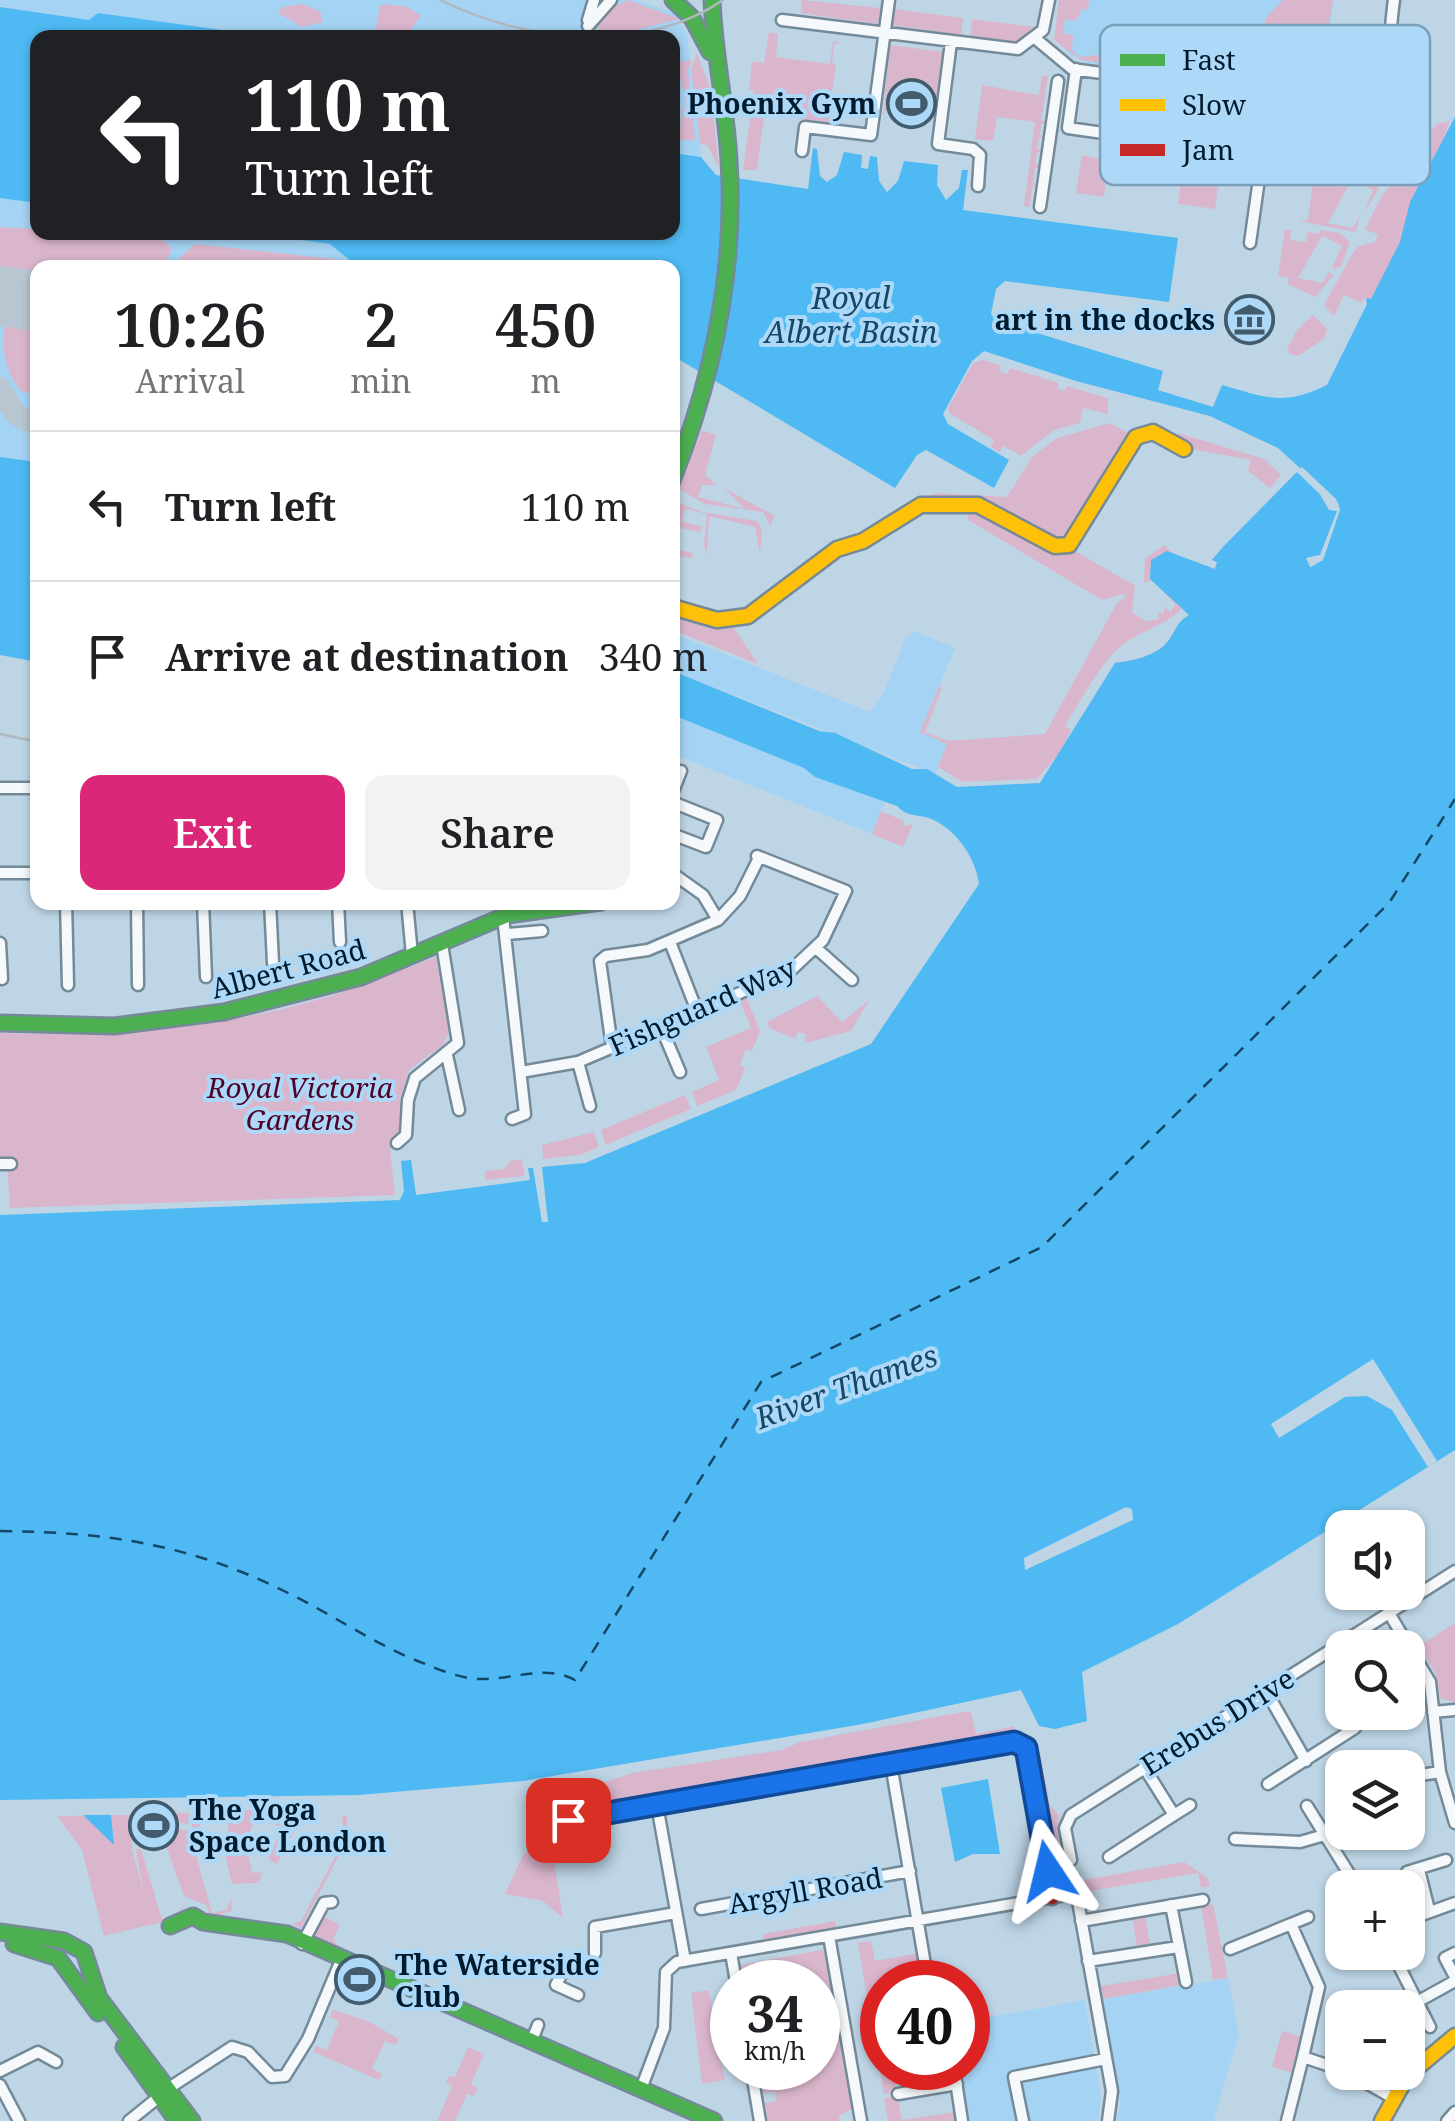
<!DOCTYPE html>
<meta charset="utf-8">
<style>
:root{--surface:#fff;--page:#f2f2f2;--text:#202124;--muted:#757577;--line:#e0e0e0;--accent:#db2777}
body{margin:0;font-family:"Noto Serif",serif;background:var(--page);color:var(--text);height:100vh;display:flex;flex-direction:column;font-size:38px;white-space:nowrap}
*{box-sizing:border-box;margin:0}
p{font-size:32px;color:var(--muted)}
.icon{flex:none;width:55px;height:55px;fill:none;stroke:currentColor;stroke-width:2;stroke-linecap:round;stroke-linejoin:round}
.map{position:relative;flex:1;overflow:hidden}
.drawer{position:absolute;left:30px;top:260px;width:650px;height:650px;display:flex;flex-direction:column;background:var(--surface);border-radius:20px;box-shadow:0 2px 8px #0004}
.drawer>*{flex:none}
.guide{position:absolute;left:30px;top:30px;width:650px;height:210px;border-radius:20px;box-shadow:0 2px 8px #0004;background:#202124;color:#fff;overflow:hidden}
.tools{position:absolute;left:1325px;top:1510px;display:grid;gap:20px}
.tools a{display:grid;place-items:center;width:100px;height:100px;border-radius:20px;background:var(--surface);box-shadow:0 2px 8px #0004;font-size:50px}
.speed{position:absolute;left:710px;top:1960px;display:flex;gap:20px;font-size:50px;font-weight:700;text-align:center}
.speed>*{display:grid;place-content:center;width:130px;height:130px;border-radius:50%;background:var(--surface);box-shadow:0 2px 8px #0004;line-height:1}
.speed small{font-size:25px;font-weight:400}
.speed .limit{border:15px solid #d22;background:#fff;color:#111}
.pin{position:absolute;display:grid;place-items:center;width:85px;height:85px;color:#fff;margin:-42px;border-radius:20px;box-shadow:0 5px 15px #0006}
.me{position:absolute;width:110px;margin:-55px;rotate:350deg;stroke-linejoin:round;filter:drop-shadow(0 0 8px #0008)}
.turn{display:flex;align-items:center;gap:35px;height:210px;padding:0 50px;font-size:45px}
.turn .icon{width:130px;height:130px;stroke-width:2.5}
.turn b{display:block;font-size:70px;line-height:85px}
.eta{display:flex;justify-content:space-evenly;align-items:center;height:170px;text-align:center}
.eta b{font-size:60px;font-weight:600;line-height:70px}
.action{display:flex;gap:20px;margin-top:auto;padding:20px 50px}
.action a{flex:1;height:115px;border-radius:20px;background:var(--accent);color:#fff;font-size:40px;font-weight:600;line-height:115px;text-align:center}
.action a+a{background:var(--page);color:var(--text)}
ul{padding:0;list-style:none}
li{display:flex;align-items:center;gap:30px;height:150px;padding:0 50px;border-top:2px solid var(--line)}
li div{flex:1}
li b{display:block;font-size:38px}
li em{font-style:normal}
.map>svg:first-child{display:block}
.built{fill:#a5d3f3}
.green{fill:#dab6cc;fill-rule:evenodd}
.water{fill:#4eb9f2}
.pier{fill:#bed5e6}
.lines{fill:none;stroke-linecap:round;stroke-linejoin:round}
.ferry{stroke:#144766;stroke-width:2.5;stroke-dasharray:12 10;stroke-linecap:butt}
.taxiway{stroke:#b8c6d2;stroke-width:22}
.runway{stroke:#b8c6d2;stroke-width:60}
.street-casing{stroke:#748a98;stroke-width:15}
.fast-casing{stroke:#748a98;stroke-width:19}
.slow-casing{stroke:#748a98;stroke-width:19}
.jam-casing{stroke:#748a98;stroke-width:19}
.street{stroke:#f5f9fb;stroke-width:10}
.fast{stroke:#4caf50;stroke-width:14}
.slow{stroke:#ffc107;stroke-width:14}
.jam{stroke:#c62828;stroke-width:14}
.tram{stroke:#b1b8bd;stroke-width:2.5}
.route-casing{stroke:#114b97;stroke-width:25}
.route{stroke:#1a73e8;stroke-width:18}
.labels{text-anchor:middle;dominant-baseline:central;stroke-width:8;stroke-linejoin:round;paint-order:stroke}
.poi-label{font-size:28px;font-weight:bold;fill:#001b2e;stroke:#add8f7;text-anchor:end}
.street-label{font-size:28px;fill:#001b2e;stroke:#add8f7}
.park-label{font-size:28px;font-style:italic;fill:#500328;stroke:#add8f7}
.water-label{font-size:30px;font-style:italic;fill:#144766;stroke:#add8f7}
.key{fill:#add8f7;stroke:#799fbb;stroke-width:2.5}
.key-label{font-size:28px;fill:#001b2e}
</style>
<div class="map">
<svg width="1455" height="2121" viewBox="0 0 1455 2121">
<rect width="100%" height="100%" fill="#bed5e6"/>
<path class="built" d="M0,0H636L674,13L687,35L701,157L673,153L672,38H273L98,13L89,20L0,7Z
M1059,0H1334L1319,94L1089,63L1070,55L1055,39Z
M0,198L37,203L38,232L252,233L330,244L358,267L38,268L37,462L0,457Z
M914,631L955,648L920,732L947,744L935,774L673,671L672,633L870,712L885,690L905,640Z
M672,715L805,768L815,777L885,801L872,834L673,754Z
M1228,1978L1239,2035L1213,2121H1115L1121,2106L1103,1999Z
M1085,2000L1101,2098L1098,2121H970L961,2068H968V2021Z"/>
<path class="green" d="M628,0L680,19L636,30L596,31L609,9Z
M802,0L880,8L878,24L801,13Z
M1059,0H1089L1088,10L1082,9L1077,20H1065L1063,33L1073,35L1072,50L1080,57L1098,55L1265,81L1267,69L1257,68L1265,19L1283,0H1333L1320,77L1325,79L1324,89L1349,91L1357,73L1363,74L1370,87L1347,98L1081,60L1054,40Z
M303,4L320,11L323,22L302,27L278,13L282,7Z
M386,4L407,7L421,16L405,37H374L380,6Z
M894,9L963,18L961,35L892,25Z
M972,19L1034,27L1018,43L970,38Z
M769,32L778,34L776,57L830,64L833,41L840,42L834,45L832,64L836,65L829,115L843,117V124L789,117L791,97L767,94L757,170H743L754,91L749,90L752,62L764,63Z
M890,45L944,52L938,103L928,86L906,78L890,86L900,82L902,89L890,97L883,117Z
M697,53L710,88L719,167L707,145L700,143L691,70Z
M692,60L688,71L692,104L686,105L677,62Z
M1042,75L1048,76L1041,121L1050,122L1041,124L1040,135L1048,136L1039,138L1037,149L1045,153L1037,152L1035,164L1043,166L1035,168L1033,182L1040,185H1033L1029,207L1024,206L1035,122L997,117L993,141L975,139L982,85L1038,95V101Z
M692,107L695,140H673V130H680L682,108Z
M1419,113L1432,124L1428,135L1437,124L1450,121L1442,140L1455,117V266L1371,300L1365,297L1362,303L1344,295L1334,316L1324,305L1353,253L1359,246L1375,242L1378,234L1365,230L1381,197L1397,177L1403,184L1410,170L1403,169L1417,138L1419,121L1413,117Z
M1082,155L1109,161L1104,197L1076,193Z
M1314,173L1323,174L1322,184L1341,187L1343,177L1352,174L1379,188L1365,212L1373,190L1352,179L1328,223L1353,228L1360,215L1356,232L1299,221L1308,220Z
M1182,175L1219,180L1215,209L1178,204Z
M0,227L37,229L38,232H105L165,241L172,250L163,267L38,268L37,276L0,271Z
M1285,229L1291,230L1290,240L1306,242L1308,232L1319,234L1321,230L1339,233L1350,242L1341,266L1335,269L1332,267L1342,246L1322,236L1298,278L1322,283L1329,272L1334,275L1315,297L1288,284L1289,278L1278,276Z
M195,244L335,259L348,267H170Z
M1313,315L1327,329L1324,339L1298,356L1290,354L1287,349L1297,330Z
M6,321L37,326V394L22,392C4,372 0,344 6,321Z
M982,360L1001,365L999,371L1007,374L1010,368L1059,383L1057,389L1065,391L1067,386L1108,398V414L1083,408L1080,423L1054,430L1021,456L1004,446L999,452L991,447L994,440L949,413L948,408L973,363Z
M1110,423L1130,434L1072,533L1055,539L980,500L916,499L937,493L1007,497L1032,457L1057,438Z
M702,430L716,435L705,475L717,485H702L698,497L745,509L724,488L775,516L770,526L763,512L705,504L679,489Z
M1178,433L1264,459L1281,475L1270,488L1248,471L1251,460L1191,449L1176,440Z
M1297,472L1167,781L1016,785L1040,783L1058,754L1037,779L963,782L938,767L947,744L920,732L939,686L942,688L925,732L948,741L1045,734L1117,603L1125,598L1124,594L1102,600L968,520V510L1058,552H1077L1135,586L1132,612L1146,621L1159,619L1158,613L1164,612L1165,606L1170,613L1175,604L1152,580L1144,583L1145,559L1164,545L1177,557L1214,569L1217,562L1212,560L1223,547ZM1184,607L1189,615C1176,623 1177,629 1169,640C1157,656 1133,661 1115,663L1061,750L1071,730L1065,726C1082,699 1106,652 1131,639C1148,629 1171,621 1184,607Z
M674,501L702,512L757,521L762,530L760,554L755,527L709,516L707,553L712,567L704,546L707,514L685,509L682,522L702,526L700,532L680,528L675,549L693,553L692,558L673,555Z
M672,614L734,628L758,664L673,630Z
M881,811L904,821V826L913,824L903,847L872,834Z
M436,957L449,1032L443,1045L409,1070L400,1099L399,1132L390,1149L395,1195L10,1208L7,1162H0V1033C107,1037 209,1030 313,1001C355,990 395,972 436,957Z
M817,996L842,1022L869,1000L851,1031L805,1043L806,1034L798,1032L795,1039L770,1028L767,1022Z
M746,997L760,1031L752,1051L746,1049L740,1065L745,1068L736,1090L697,1106L692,1092L719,1080L706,1047L751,1028L739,999Z
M685,1095L691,1109L605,1145L601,1130Z
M594,1132L599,1147L580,1155L543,1159L542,1145Z
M522,1159L525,1176L485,1180V1171L504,1169L510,1161Z
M1455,1623V1702L1441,1699L1434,1670L1419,1646Z
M963,1712H971L976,1734L1014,1726L1013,1735L1001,1740L999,1734L576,1808V1815L572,1808H559L557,1798L632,1773L782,1750L800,1742Z
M1036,1754H1040L1050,1805L1059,1815L1057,1831L1065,1871L1083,1880L1184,1862L1208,1878L1210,1886L1201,1888L1198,1873L1085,1892L1083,1881L1069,1874L1063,1886L1062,1877L1054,1878L1051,1830Z
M288,1808L294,1831L277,1864L268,1859L282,1827L255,1818L246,1843L252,1873L262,1872L259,1883L232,1884L223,1846L229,1825L203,1817L192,1844V1813Z
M145,1813H189L188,1824L145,1817Z
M130,1815L132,1849L143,1891L136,1849H141L162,1919L177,1915L184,1903L179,1918L104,1936L82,1850L57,1816Z
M342,1816H347V1840L301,1928L292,1924L301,1921L344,1840Z
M171,1827L188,1831V1848H194L212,1913L227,1910L231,1897L232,1911L211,1917L206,1905L184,1896L166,1846Z
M551,1840L563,1918L543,1901L505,1894L524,1853Z
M1213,1904L1228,1978L1213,1980L1201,1906Z
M321,1915L340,1925L333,1939L339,1947L312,1936Z
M1145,1915L1150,1945L1137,1947L1132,1917Z
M835,1921L836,1929L764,1942L763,1934Z
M871,1941L875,1961L919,1953L924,1979L882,1982L881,2001L868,2004L858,1943Z
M822,1950L828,1956L853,2108L839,2116V2121H768L765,2103L776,2101L775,2092L764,2093L758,2068H818V1982H744L741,1965Z
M1180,1973L1182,1985L1103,1999L1101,1986Z
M709,1990L725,2080L702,2084L691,1993Z
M333,2010L368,2021L399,2039L396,2045L385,2041L372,2069L382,2074L379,2080L313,2052L316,2046L327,2050L339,2021L330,2017Z
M1282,2031L1302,2037L1293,2073L1272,2067Z
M882,2032V2068H892L897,2092L884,2094L873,2034Z
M468,2047L484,2054L471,2084L478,2088L474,2096L467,2094L455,2121H437L452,2086L446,2083L449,2076L455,2077Z
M897,2096L902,2120L955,2112L956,2121H888L884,2098Z"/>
<path class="water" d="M0,7L89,20L98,13L273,37L38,38L37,203L0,198Z
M1455,117V1450L1178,1624L1082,1672L1087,1721L1055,1729L1039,1726L1021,1690L863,1724L523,1781L359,1795L0,1800V1215L400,1200L404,1191L401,1161L411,1160L416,1195L530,1180L528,1168H533L542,1222H548L542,1167L585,1163L871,1044L979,884C976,857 953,824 925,817C914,815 905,815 897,806L815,777L804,768L673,715V671L819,731L835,733L912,769H927L957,787L1040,783L1115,663C1133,661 1157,656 1169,640C1177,629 1176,623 1189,615L1150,579L1151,560L1167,551L1215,569L1217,562L1212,560L1223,547L1297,472L1337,511L1321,555L1307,558L1311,567L1323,559L1339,504L1278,448L1210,416L1076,381L984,351L972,361L943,414L948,424L1009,460L994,488L926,450L917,455L895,488L673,356L672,268L358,267L330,244L252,233L672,232L673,153L701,157L716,175L808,189L813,148L817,149L820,176L827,182L837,175L844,152L862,155L861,168L868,169L870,156L877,157L879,181L887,192L898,181L904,161L938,165L937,185L946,200L959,188L962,170H968L963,210L1178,238L1169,302L1005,281L996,289L991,314L997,321L1163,371L1158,390L1213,407L1222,385C1265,397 1282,407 1327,385L1367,304L1366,298L1371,299L1400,242L1410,202Z
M0,457L37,462V662L0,655Z
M988,1779L1000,1854H973L955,1862L941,1788Z
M83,1815H111L114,1845Z"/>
<path class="pier" d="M1302,467L1336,499L1340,510L1323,560L1310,567L1306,558L1320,555L1337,511L1329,510L1318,491L1297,472Z
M1373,1359L1437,1461L1428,1467L1392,1410L1367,1396L1345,1397L1279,1438L1271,1424Z
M1126,1507L1132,1509L1133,1520L1025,1570L1024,1558Z"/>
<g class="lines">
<path class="ferry" d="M0,1531C106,1532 190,1544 286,1592C334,1615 378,1647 428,1665C442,1671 464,1679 479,1679C512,1680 545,1664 575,1680L761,1382L1042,1247L1389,903L1455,799"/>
<path class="taxiway" d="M0,308L28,300
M0,388L15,414L36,425"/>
<path class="runway" d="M0,296L38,301"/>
<defs>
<path id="street" d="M588,20L594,0
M782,20L1018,49L1043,30L1049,0
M588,26L611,0
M1036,39L1072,69L1354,107C1391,99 1389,31 1394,0
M951,42L938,144L973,149L980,155L978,186
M1076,69L1068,128L1259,155L1261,165L1250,243
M802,151L805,127L871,135L889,0
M1040,207L1058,81
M0,788H38
M672,794L681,771
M672,802L717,820L706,847L672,834
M0,873H38
M672,873L703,895L718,920
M66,902L68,985
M137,902L138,985
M203,902L206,977
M270,902L273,963
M338,902L340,942
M407,902L412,955
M503,917L525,1114L512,1119
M507,934L542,931
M670,942L697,1011
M0,943L2,979
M816,948L852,980
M661,1027L680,1072
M612,1047L600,961L606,956L648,950L718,920L740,896L759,858
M447,1055L459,1110
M578,1062L590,1106
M521,1072L578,1062L789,972L823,940L846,891L757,856
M397,1143L406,1135L408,1100L415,1078L458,1043L442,944
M0,1164H11
M1389,1613L1430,1682L1440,1772L1455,1823
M1266,1691L1306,1761
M1433,1712L1455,1710
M891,1764L928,1982
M1408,1777L1440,1772
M1268,1784L1355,1728
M657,1805L685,1961
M1307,1806L1353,1880
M1174,1815L1190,1805
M1235,1839L1300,1842L1342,1830
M1109,1857L1174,1815L1144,1767
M1071,1860L1065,1828L1071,1815L1455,1571
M1419,1870L1429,1910
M1407,1872L1446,1860
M1074,1879L1112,2091L1108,2121
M1171,1905L1186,1982
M701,1909L910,1871
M1408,1920L1455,1903
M1081,1921L1203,1900
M1291,1924L1308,1917
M829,1936L861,2121
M302,1944L324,1903L332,1902
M1230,1949L1291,1924L1319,1987L1303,2057L1342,2070
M1392,1952L1430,2027
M595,1953V1927L676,1913
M731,1953L736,1982
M1455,1953L1445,1958L1455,1977
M1088,1961L1178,1947
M562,1973L556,1985L578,1995
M1417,2002L1455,1981
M532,2040L538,2025
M751,2068L760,2121
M954,2068L962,2121
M0,2071L38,2052L56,2062
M1347,2072L1393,2098
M0,2085L19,2121
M169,2088L232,2047L248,2052L272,2077L285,2076L308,2039L342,1958
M641,2089L664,2028L666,1972L677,1962L1076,1893
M898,2094L957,2084
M129,2121L160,2096
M1023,2121L1014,2077L1106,2059
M1287,2121L1303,2057
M1447,2121L1455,2112"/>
<path id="fast" d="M673,0L692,18L710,52
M672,481C713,378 736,271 729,160C726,106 714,54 712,0
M0,1023L114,1026L224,1012L361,977L507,915L601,902
M170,1926L193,1916L203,1922L287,1934L714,2121
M0,1932L64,1941L84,1952L99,1998L192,2121
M14,1944L58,1958L98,2013
M124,2047L177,2121"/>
<path id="slow" d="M672,607L717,620L748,616L837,549L863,541L921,505H978L1055,546L1069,545L1136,437L1153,432L1184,449
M1382,2121L1407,2076L1455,2036"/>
<path id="jam" d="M568,1820L1021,1743L1026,1748L1052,1897"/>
</defs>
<use href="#street" class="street-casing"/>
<use href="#fast" class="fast-casing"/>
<use href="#slow" class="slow-casing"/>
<use href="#jam" class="jam-casing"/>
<use href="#street" class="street"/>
<use href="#fast" class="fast"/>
<use href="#slow" class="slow"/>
<use href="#jam" class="jam"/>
<path class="tram" d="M440,0C524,42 643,55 723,0
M0,734L38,742"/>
</g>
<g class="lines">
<defs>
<path id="route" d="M568,1820L1014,1742L1026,1748L1048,1871"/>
</defs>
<use href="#route" class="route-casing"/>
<use href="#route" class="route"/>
</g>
<defs>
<symbol id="stadium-ring" viewBox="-11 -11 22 22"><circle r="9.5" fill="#add8f7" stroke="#425c6e" stroke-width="1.5"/><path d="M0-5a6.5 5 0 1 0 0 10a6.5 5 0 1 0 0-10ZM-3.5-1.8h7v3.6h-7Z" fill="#425c6e"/></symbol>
<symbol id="museum-ring" viewBox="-11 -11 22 22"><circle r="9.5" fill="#add8f7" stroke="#425c6e" stroke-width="1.5"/><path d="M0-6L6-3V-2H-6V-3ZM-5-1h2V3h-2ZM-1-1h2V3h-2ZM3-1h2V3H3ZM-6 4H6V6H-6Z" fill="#425c6e"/></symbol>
</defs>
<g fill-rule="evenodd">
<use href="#stadium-ring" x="884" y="76" width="55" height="55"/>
<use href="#museum-ring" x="1222" y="292" width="55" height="55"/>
<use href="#stadium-ring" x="126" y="1798" width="55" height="55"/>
<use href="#stadium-ring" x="332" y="1952" width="55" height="55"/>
</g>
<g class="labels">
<g class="poi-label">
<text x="876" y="103">Phoenix Gym</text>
<text x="1215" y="319">art in the docks</text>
<text x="189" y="1809" text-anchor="start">The Yoga<tspan x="189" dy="32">Space London</tspan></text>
<text x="395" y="1964" text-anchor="start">The Waterside<tspan x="395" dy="32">Club</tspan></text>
</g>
<g class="street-label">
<text transform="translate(288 968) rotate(-15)">Albert Road</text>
<text transform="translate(702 1006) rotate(-24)">Fishguard Way</text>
<text transform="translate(1217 1721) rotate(-32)">Erebus Drive</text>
<text transform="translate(805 1890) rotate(-10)">Argyll Road</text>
</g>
<g class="park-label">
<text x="300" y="1087">Royal Victoria<tspan x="300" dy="32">Gardens</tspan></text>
</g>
<g class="water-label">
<text x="851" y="297">Royal<tspan x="851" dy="34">Albert Basin</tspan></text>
<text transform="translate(846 1386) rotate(-20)">River Thames</text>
</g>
</g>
<rect x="1100" y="25" width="330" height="160" rx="15" class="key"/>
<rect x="1120" y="54" width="45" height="12" fill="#4caf50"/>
<rect x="1120" y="99" width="45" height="12" fill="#ffc107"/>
<rect x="1120" y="144" width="45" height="12" fill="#c62828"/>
<g class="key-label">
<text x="1182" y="70">Fast</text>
<text x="1182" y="115">Slow</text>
<text x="1182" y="160">Jam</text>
</g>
</svg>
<div class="tools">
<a><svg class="icon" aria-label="sound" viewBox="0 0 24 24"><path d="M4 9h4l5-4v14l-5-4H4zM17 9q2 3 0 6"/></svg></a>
<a><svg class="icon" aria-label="search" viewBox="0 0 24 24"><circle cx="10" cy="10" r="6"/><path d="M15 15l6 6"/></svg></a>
<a><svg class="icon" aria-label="layers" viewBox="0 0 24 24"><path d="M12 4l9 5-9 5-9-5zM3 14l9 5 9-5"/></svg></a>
<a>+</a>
<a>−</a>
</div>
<div class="speed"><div>34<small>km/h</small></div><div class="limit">40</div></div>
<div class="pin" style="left:568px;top:1820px;background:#d93025"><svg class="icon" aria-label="arrive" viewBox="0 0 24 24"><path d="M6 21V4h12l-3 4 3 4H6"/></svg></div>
<svg class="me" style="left:1048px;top:1871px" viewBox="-20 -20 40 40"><path d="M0-17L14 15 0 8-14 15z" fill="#1a73e8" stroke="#fff" stroke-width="4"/></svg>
<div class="guide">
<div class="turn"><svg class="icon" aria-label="left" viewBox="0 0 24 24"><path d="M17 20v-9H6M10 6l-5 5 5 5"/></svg><div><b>110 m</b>Turn left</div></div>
</div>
<section class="drawer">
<div class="eta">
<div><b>10:26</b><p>Arrival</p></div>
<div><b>2</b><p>min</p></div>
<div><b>450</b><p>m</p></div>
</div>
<ul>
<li><svg class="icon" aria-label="left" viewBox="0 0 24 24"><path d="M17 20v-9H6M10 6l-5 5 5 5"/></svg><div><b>Turn left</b></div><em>110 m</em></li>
<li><svg class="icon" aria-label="arrive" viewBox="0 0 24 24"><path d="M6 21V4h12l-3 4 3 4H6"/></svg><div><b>Arrive at destination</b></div><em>340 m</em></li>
</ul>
<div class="action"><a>Exit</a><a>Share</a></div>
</section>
</div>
